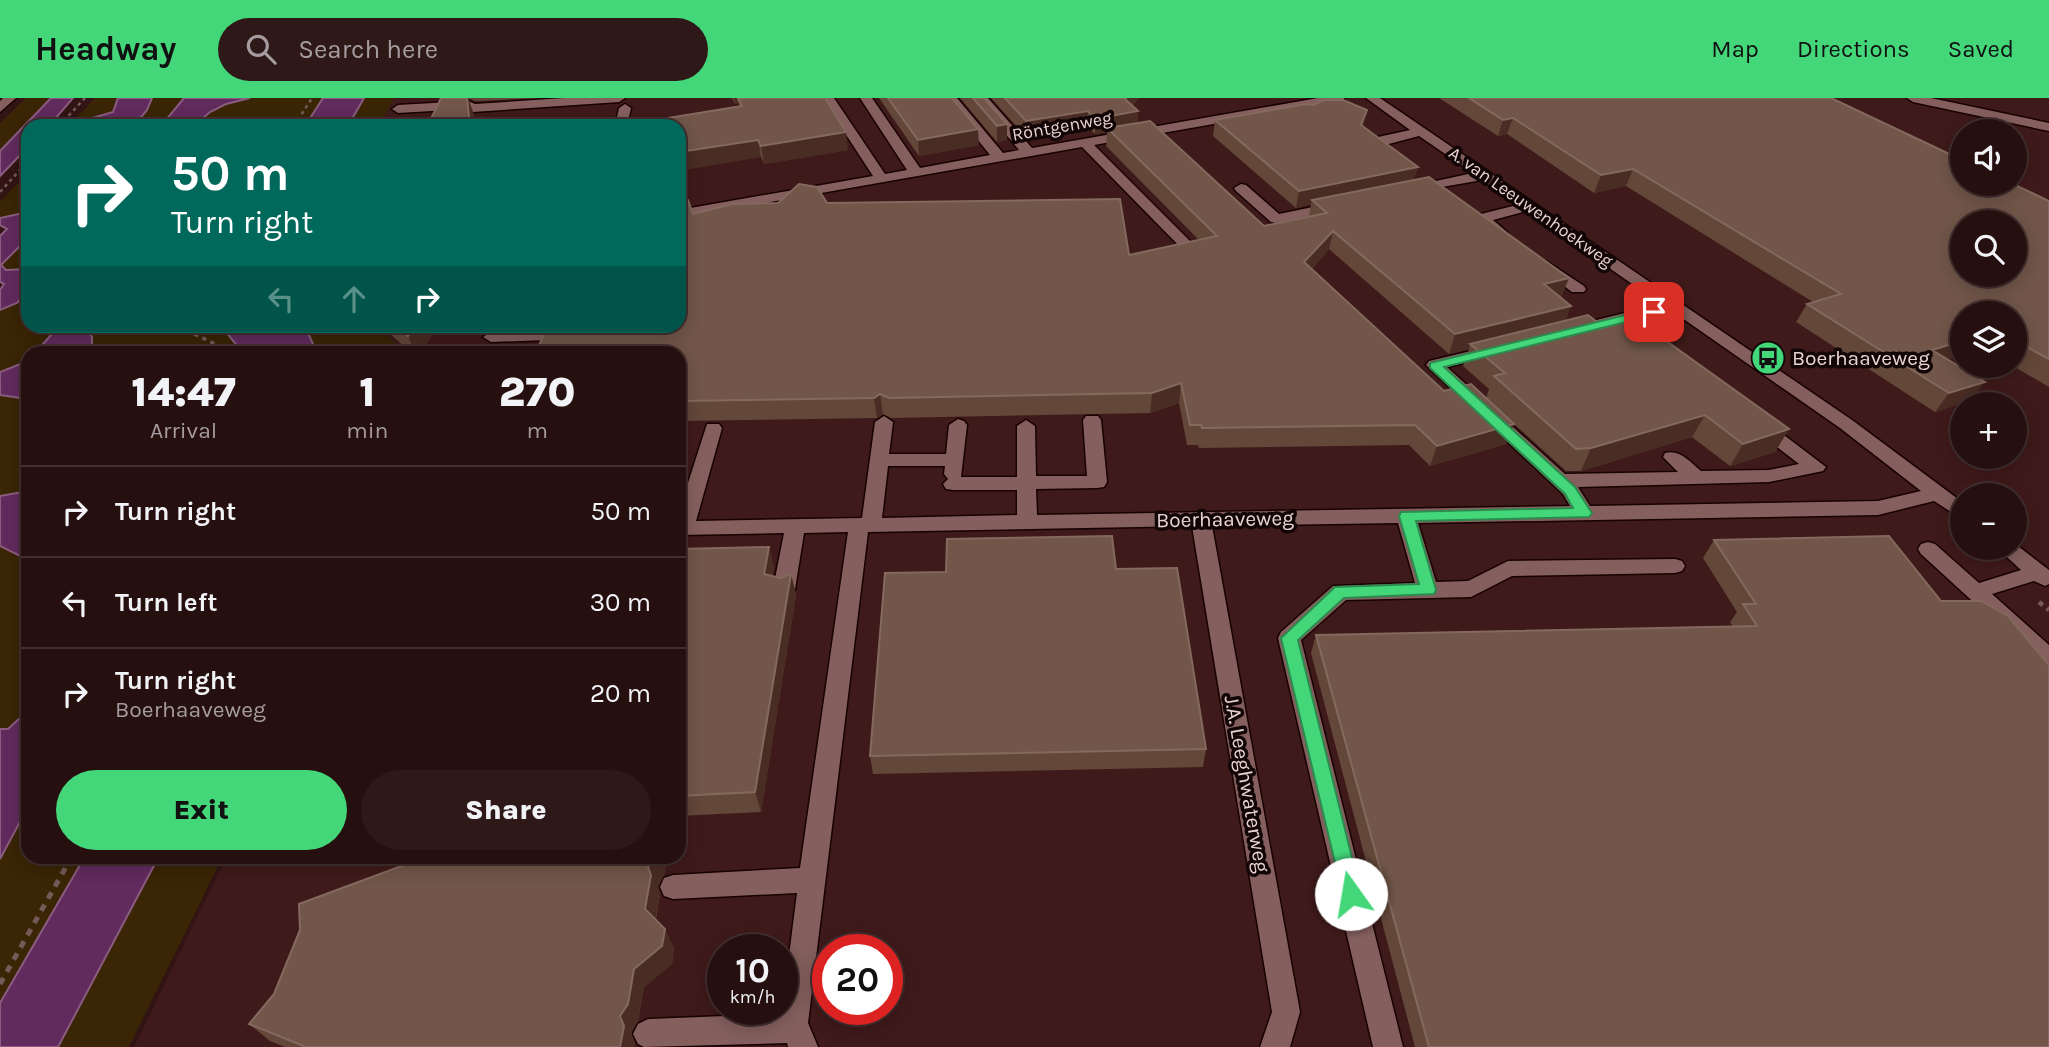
<!DOCTYPE html>
<meta charset="utf-8">
<style>
:root{--surface:#260f0f;--page:#2e1818;--text:#f1f3f6;--muted:#a49c9e;--line:#422f2f;--accent:#44d77a}
body{margin:0;font-family:Karla,sans-serif;background:var(--page);color:var(--text);height:100vh;display:flex;flex-direction:column;font-size:26px;white-space:nowrap}
*{box-sizing:border-box;margin:0}
p{font-size:23px;color:var(--muted)}
.icon{flex:none;width:38px;height:38px;fill:none;stroke:currentColor;stroke-width:2;stroke-linecap:round;stroke-linejoin:round}
.map{position:relative;flex:1;overflow:hidden}
.details{position:absolute;left:21px;top:248px;width:665px;height:518px;display:flex;flex-direction:column;background:var(--surface);border-radius:21px;box-shadow:0 4px 18px #0003,0 0 0 2px var(--line)}
.details>*{flex:none}
.hud{position:absolute;left:21px;top:21px;width:665px;height:214px;border-radius:21px;box-shadow:0 4px 18px #0003,0 0 0 2px var(--line);background:#00695c;color:#fff;overflow:hidden}
.controls{position:absolute;left:1950px;top:21px;display:grid;gap:14px}
.controls a{display:grid;place-items:center;width:77px;height:77px;border-radius:50%;background:var(--surface);box-shadow:0 4px 18px #0003,0 0 0 2px var(--line);font-size:35px}
.speed{position:absolute;left:707px;top:836px;display:flex;gap:14px;font-size:35px;font-weight:700;text-align:center}
.speed>*{display:grid;place-content:center;width:91px;height:91px;border-radius:50%;background:var(--surface);box-shadow:0 4px 18px #0003,0 0 0 2px var(--line);line-height:1}
.speed small{font-size:18px;font-weight:400}
.speed .limit{border:10px solid #d22;background:#fff;color:#111}
.pin{position:absolute;display:grid;place-items:center;width:60px;height:60px;color:#fff;margin:-30px;border-radius:14px;box-shadow:0 4px 10px #0006}
.me{position:absolute;width:77px;margin:-38px;rotate:347deg;stroke-linejoin:round;filter:drop-shadow(0 0 5px #0008)}
.turn{display:flex;align-items:center;gap:24px;height:147px;padding:0 35px;font-size:32px}
.turn .icon{width:91px;height:91px;stroke-width:2.5}
.turn b{display:block;font-size:49px;line-height:60px}
.lanes{display:flex;align-items:center;height:66px;padding:0 35px;background:#0003;justify-content:center;gap:35px;direction:ltr}
.lanes .off{opacity:.35}
.eta{display:flex;justify-content:space-evenly;align-items:center;height:119px;text-align:center}
.eta b{font-size:42px;font-weight:800;line-height:49px}
.cta{display:flex;gap:14px;margin-top:auto;padding:14px 35px}
.cta a{flex:1;height:80px;border-radius:42px;background:var(--accent);color:#111;font-size:28px;font-weight:800;line-height:80px;text-align:center}
.cta a+a{background:var(--page);color:var(--text)}
ul{padding:0;list-style:none}
li{display:flex;align-items:center;gap:21px;height:91px;padding:0 35px;border-top:2px solid var(--line)}
li div{flex:1}
li b{display:block;font-size:26px}
li em{font-style:normal}
header{display:flex;align-items:center;gap:42px;box-sizing:border-box;height:98px;padding:0 35px;background:var(--accent);color:#111}
header strong{font-size:33px}
nav{display:flex;gap:38px;margin-inline-start:auto;font-size:24px}
.search{width:490px;height:63px;background:var(--page);display:flex;align-items:center;gap:18px;box-sizing:border-box;padding:0 24px;border-radius:38px;color:var(--muted);font-size:26px}
.map>svg:first-child{display:block}
.built{fill:#3f1a1a;fill-rule:evenodd}
.green{fill:#3a2505}
.water{fill:#612b5d;stroke:#8a5d80;stroke-width:2}
.lines{fill:none;stroke-linecap:round;stroke-linejoin:round}
.minor-casing{stroke:#180102;stroke-width:3}
.path-far3{stroke:#755a5a;stroke-width:2.5;stroke-dasharray:3.5 3.5;stroke-linecap:butt}
.path-far2{stroke:#755a5a;stroke-width:3.5;stroke-dasharray:4.5 4.5;stroke-linecap:butt}
.path-far1{stroke:#755a5a;stroke-width:4.5;stroke-dasharray:5 5;stroke-linecap:butt}
.path{stroke:#755a5a;stroke-width:5;stroke-dasharray:7 7;stroke-linecap:butt}
.minor{fill:#845f5d;fill-rule:evenodd}
.wall{fill:#634739;fill-rule:evenodd}
.shaded-wall{fill:#492c23}
.building{fill:#715649;stroke:#84695e;stroke-width:2;fill-rule:evenodd}
.route{fill:#44d77a;stroke:#2c8c4f;stroke-width:2}
.labels{text-anchor:middle;dominant-baseline:central;stroke-width:7;stroke-linejoin:round;paint-order:stroke}
.far-street-label{font-size:18px;fill:#e9d3d2;stroke:#110505}
.poi-label{font-size:21px;fill:#e9d3d2;stroke:#110505;text-anchor:start}
.street-label{font-size:21px;fill:#e9d3d2;stroke:#110505}
</style>
<header>
<strong>Headway</strong>
<div class="search"><svg class="icon" aria-label="search" viewBox="0 0 24 24"><circle cx="10" cy="10" r="6"/><path d="M15 15l6 6"/></svg>Search here</div>
<nav><a>Map</a><a>Directions</a><a>Saved</a></nav>
</header>
<div class="map">
<svg width="2049" height="949" viewBox="0 0 2049 949">
<rect width="100%" height="100%" fill="#321414"/>
<path class="built" d="M388,0H2049V949H134L226,760H679V256L352,255L347,228H679V28H376ZM1962,33H2014V86H1962ZM1962,124H2014V177H1962ZM1962,215H2014V268H1962ZM1962,306H2014V359H1962ZM1962,397H2014V450H1962ZM723,852H782V912H723ZM828,852H887V912H828Z"/>
<path class="green" d="M26,0H51L0,53V25Z
M95,0H118L116,9L107,17L81,25L80,28H69Z
M152,0H184L161,28H134L147,12Z
M250,0H323L305,28H194L210,14L226,6Z
M364,0H394L379,28H348Z
M28,74V114L0,120V104Z
M28,140V171L6,172L0,168Z
M28,192V228H59L35,255L28,256L25,266L0,274V212L17,205Z
M84,228H221L241,249L243,255H92V239Z
M305,228H377L406,255H317Z
M0,297L20,300V307L26,317L28,393L25,395L0,398Z
M0,448L28,462V604L21,619L8,631H0Z
M28,709V760H84L0,905V761Z
M158,760H222L129,949H58Z"/>
<path class="water" d="M51,0H73L49,28H28V49L0,78V53Z
M118,0H152L147,12L134,28H80L86,22L113,14Z
M184,0H250L226,6L210,14L194,28H161Z
M323,0H364L348,28H305Z
M28,114V140L1,167L6,172L28,171V192L17,205L0,212V192L4,186L0,184V138L7,131L0,127V120Z
M59,228H84L92,239V255H35Z
M221,228H305L317,255H243Z
M28,263V325L20,300L0,297V274Z
M28,393V462L0,448V398Z
M28,604V709L0,761V631H8L21,619Z
M84,760H158L58,949H0V905Z"/>
<g class="lines">
<defs>
<path id="minor" d="M3,0H16L0,14V3Z
M564,0H625L619,4L473,14L466,11L398,15L392,11L398,7L468,3L475,6Z
M822,0H834L885,76L907,72L860,0H872L920,70L990,57L944,0H957L1003,55L1019,52L975,0H988L1032,50L1318,0H1345L1339,4L1094,47L1202,155L1199,158H1189L1082,49L679,120V112L873,78Z
M1366,0H1380L1852,322L1962,404V421L1934,403L1878,417L1418,425L1436,484L1468,483L1508,463L1675,461L1682,463L1685,468L1682,473L1675,475L1512,478L1471,499L1346,502L1301,542L1403,949H1373L1278,540L1281,534L1333,488L1415,485L1398,425L1212,428L1300,914L1290,949H1260L1272,914L1192,428L868,434L808,925L818,949H788L787,945L644,949L638,946L633,936L638,926L648,921L780,916L782,912L797,795L673,801L664,798L660,789L664,780L673,777L800,770L848,434L804,435L795,491L792,496L784,499L776,496L773,491L784,435L679,437V413L707,326H719L722,330L696,423L862,420L875,324L884,318L893,324L889,356H946L949,327L958,321L964,323L967,327L961,379H1017V328L1026,322L1035,328L1036,378H1087L1083,322L1086,318H1098L1101,322L1107,384L1104,389L1097,390L1036,391L1037,417L1570,408L1563,396L1426,267L1429,263L1492,248L1498,249L1500,253L1498,257L1447,269L1565,376L1678,374L1663,359L1665,355C1680,351 1690,364 1701,373L1769,372L1799,366L1755,332L1752,328L1761,322L1767,324L1826,369L1823,373L1769,384L1578,389L1590,408L1878,403L1921,393L1840,330L1672,213L1574,238L1568,237L1566,233L1568,229L1661,206L1527,113L1493,122L1507,134L1500,138L1477,123L1475,120L1477,117L1517,107L1482,82L1408,95V89L1473,75L1419,38L1385,47L1401,60L1399,63H1389L1371,50V44L1378,39L1410,32ZM888,368H945L944,376L948,381L943,386L946,391L953,392H1017V417L882,420Z
M1907,0H1931L2049,25V33L1913,4Z
M625,6L631,10L627,28H615L619,10Z
M1241,86L1246,87L1279,116L1337,104L1344,108L1342,111L1276,125L1271,124L1236,93L1234,90Z
M1546,163L1584,188L1586,191L1584,194H1572L1541,171L1538,168L1541,165Z
M570,232L576,233L578,237L576,241L491,244L483,239L491,234Z
M1928,444L1935,446L1979,485L2021,472L1997,450H2014V445L2049,472V486L2045,488L2034,483L1992,496L2049,547V569L2041,566L1921,456L1918,451L1921,446Z"/>
</defs>
<use href="#minor" class="minor-casing"/>
<path class="path-far3" d="M59,28L85,0
M294,28L312,0
M0,94L28,63"/>
<path class="path-far2" d="M178,228L217,247L221,256"/>
<path class="path-far1" d="M2039,504L2049,512"/>
<path class="path" d="M0,886L71,760"/>
<use href="#minor" class="minor"/>
</g>
<path class="wall" d="M441,0H542L475,3L468,0L474,17L475,28H431L429,25Z
M732,0H825L848,52L764,66L761,59L558,28L632,23L633,26L739,9V5L735,6Z
M879,0H952L979,47L919,58Z
M960,0H984L1007,42L997,44Z
M991,0H1139L1132,8L1138,13L1137,25L1264,128L1309,118L1311,106L1296,110L1213,38L1215,22L1363,29L1414,82L1569,180L1561,199L1565,223L1601,227L1789,331L1775,354L1730,368L1692,339L1581,373H1566L1514,326L1506,346L1430,368L1409,347L1199,350L1198,347H1187L1179,305L1150,315L891,320L883,316L877,320L679,323V256L551,230L679,228L693,116L827,105L1129,157L1199,142L1106,48L1107,34L1095,36L1087,29L1026,39ZM1329,151L1449,256L1469,251L1463,268L1489,291L1486,300L1444,293L1312,171Z
M1439,0H1831L2049,103V289L2013,268H2014V215L1948,261L1971,302L1935,314L1796,224L1807,206L1813,204L1626,88L1594,95L1507,36L1498,38Z
M381,228H437L420,256H413Z
M1714,442L1941,503L2049,949H1415L1311,555L1316,537L1733,529L1730,524L1737,514L1703,460Z
M769,449L774,470L772,478L780,480L791,476L796,497L761,714L679,718V451Z
M1116,471L1206,651L1203,669L873,676L870,658L946,474Z
M423,760H667L664,777L658,788L660,796L656,822L674,850L672,866L644,889L638,923L631,935L635,945L634,949H285L270,943L249,926Z"/>
<path class="shaded-wall" d="M468,0L474,17L475,28H470Z
M734,0H769L738,1L739,5L735,6Z
M1126,0H1139L1124,16L1138,13L1137,29L1107,30V34L1095,36V21Z
M1367,12L1364,28L1357,43L1361,27Z
M1088,13L1087,29L1026,39V23Z
M1513,20L1507,36L1498,38L1503,22Z
M1007,26V42L997,44V28Z
M978,31L979,47L919,58L918,42Z
M846,34L848,52L764,66L761,48Z
M758,42L761,59L679,73V54Z
M1418,69L1413,85L1312,102L1311,106L1296,110L1299,93Z
M1633,71L1626,88L1594,95L1601,77Z
M1333,133L1329,151L1301,183L1304,164Z
M1569,180L1561,199L1544,186Z
M1571,208L1564,227L1470,246L1469,251L1449,256L1455,236Z
M414,228H437L420,256H416L408,238Z
M1962,243V257L1919,270L1932,252Z
M1985,284L1971,302L1935,314L1949,295Z
M1181,285L1179,305L1150,315L1152,295Z
M880,296L883,316L877,320L874,300Z
M1705,317L1692,339L1581,373L1591,350Z
M1514,326L1506,346L1430,368L1437,348Z
M1789,331L1775,354L1730,368L1743,346Z
M769,449L774,470L769,497L764,476Z
M791,476L796,497L761,714L755,694Z
M654,760H667L664,777L658,788L660,796L654,830L645,811L648,769Z
M665,831L674,850L672,866L644,889L638,923L631,935L635,945L634,949H620V918L634,871Z"/>
<path class="building" d="M441,0H467L470,28H435L437,24L429,25Z
M744,0H825L846,34L761,48L758,42L679,54V28H558L632,23L631,26L742,8L738,1Z
M888,0H952L978,31L918,42Z
M973,0H984L1007,26L997,28Z
M1005,0H1126L1125,1L1138,13L1095,21L1088,13L1026,23Z
M1469,0H1831L1962,62V86H2013L2049,103V261L2014,242V215H1962V243L1932,252L1985,284L1949,295L1807,206L1841,196L1633,71L1601,77L1513,20L1503,22ZM1962,124H2014V177H1962Z
M1325,2H1343L1367,12L1361,27L1418,69L1299,93L1215,22L1306,6L1313,7Z
M1150,23L1264,128L1327,115L1312,102L1429,79L1569,180L1544,186L1571,208L1455,236L1333,133L1304,164L1444,293L1471,286L1514,326L1437,348L1415,327L1202,330L1201,327H1190L1181,285L1152,295L889,300L880,296L874,300L679,303V256H535L547,230H551L552,228H679V103L688,102L693,116L733,106L778,105L799,86L817,89L827,105L1120,101L1129,157L1217,138L1107,30Z
M1588,217L1601,227L1633,219L1789,331L1743,346L1705,317L1591,350L1576,351L1494,278L1505,275L1470,246Z
M395,228H414L408,238Z
M1112,438L1116,471L1177,470L1206,651L870,658L885,475L946,474L947,441Z
M1889,438L1941,503H1981L2008,518L2049,567V949H1429L1316,537L1757,528L1743,506H1756L1714,442Z
M769,449L764,476L780,480L791,476L755,694L679,698V451Z
M423,760H654L648,769L651,777L645,811L665,831L662,848L634,871L628,906L620,918L624,928L620,949H306L249,926L274,896L300,832L299,806Z"/>
<path class="route" d="M1654,210L1660,214L1658,216L1444,269L1575,389L1592,415L1589,419L1416,423L1436,492L1434,496L1344,500L1298,542L1361,796L1358,802L1351,805L1344,802L1281,540L1335,489L1419,486L1399,418L1401,414L1573,410L1565,396L1430,270V265Z"/>
<defs>
<symbol id="bus-disc" viewBox="-11 -11 22 22"><circle r="9.5" fill="#44d77a" stroke="#110505"/><path d="M-5-6H5V4H4V6H2V4H-2V6H-4V4H-5ZM-3.5-4V0h7V-4ZM-3.5 1.2v1.5H-2V1.2ZM2 1.2v1.5H3.5V1.2Z" fill="#111"/></symbol>
</defs>
<g fill-rule="evenodd">
<use href="#bus-disc" x="1749" y="241" width="38" height="38"/>
</g>
<g class="labels">
<g class="far-street-label">
<text transform="translate(1062 28) rotate(-10)">Röntgenweg</text>
<text transform="translate(1531 109) rotate(35)">A. van Leeuwenhoekweg</text>
</g>
<g class="poi-label">
<text x="1792" y="260">Boerhaaveweg</text>
</g>
<g class="street-label">
<text transform="translate(1225 421) rotate(-1)">Boerhaaveweg</text>
<text transform="translate(1247 686) rotate(80)">J.A. Leeghwaterweg</text>
</g>
</g>
</svg>
<div class="controls">
<a><svg class="icon" aria-label="sound" viewBox="0 0 24 24"><path d="M4 9h4l5-4v14l-5-4H4zM17 9q2 3 0 6"/></svg></a>
<a><svg class="icon" aria-label="search" viewBox="0 0 24 24"><circle cx="10" cy="10" r="6"/><path d="M15 15l6 6"/></svg></a>
<a><svg class="icon" aria-label="layers" viewBox="0 0 24 24"><path d="M12 4l9 5-9 5-9-5zM3 14l9 5 9-5"/></svg></a>
<a>+</a>
<a>−</a>
</div>
<div class="speed"><div>10<small>km/h</small></div><div class="limit">20</div></div>
<div class="pin" style="left:1654px;top:214px;background:#d93025"><svg class="icon" aria-label="arrive" viewBox="0 0 24 24"><path d="M6 21V4h12l-3 4 3 4H6"/></svg></div>
<svg class="me" style="left:1351px;top:796px" viewBox="-20 -20 40 40"><circle r="19" fill="#fff"/><path d="M0-13L10 11 0 6-10 11z" fill="#44d77a"/></svg>
<div class="hud">
<div class="turn"><svg class="icon" aria-label="right" viewBox="0 0 24 24"><path d="M7 20v-9h11M14 6l5 5-5 5"/></svg><div><b>50 m</b>Turn right</div></div>
<div class="lanes"><svg class="icon off" aria-label="left" viewBox="0 0 24 24"><path d="M17 20v-9H6M10 6l-5 5 5 5"/></svg><svg class="icon off" aria-label="ahead" viewBox="0 0 24 24"><path d="M12 20V5M6 11l6-6 6 6"/></svg><svg class="icon" aria-label="right" viewBox="0 0 24 24"><path d="M7 20v-9h11M14 6l5 5-5 5"/></svg></div>
</div>
<section class="details">
<div class="eta">
<div><b>14:47</b><p>Arrival</p></div>
<div><b>1</b><p>min</p></div>
<div><b>270</b><p>m</p></div>
</div>
<ul>
<li><svg class="icon" aria-label="right" viewBox="0 0 24 24"><path d="M7 20v-9h11M14 6l5 5-5 5"/></svg><div><b>Turn right</b></div><em>50 m</em></li>
<li><svg class="icon" aria-label="left" viewBox="0 0 24 24"><path d="M17 20v-9H6M10 6l-5 5 5 5"/></svg><div><b>Turn left</b></div><em>30 m</em></li>
<li><svg class="icon" aria-label="right" viewBox="0 0 24 24"><path d="M7 20v-9h11M14 6l5 5-5 5"/></svg><div><b>Turn right</b><p>Boerhaaveweg</p></div><em>20 m</em></li>
</ul>
<div class="cta"><a>Exit</a><a>Share</a></div>
</section>
</div>
